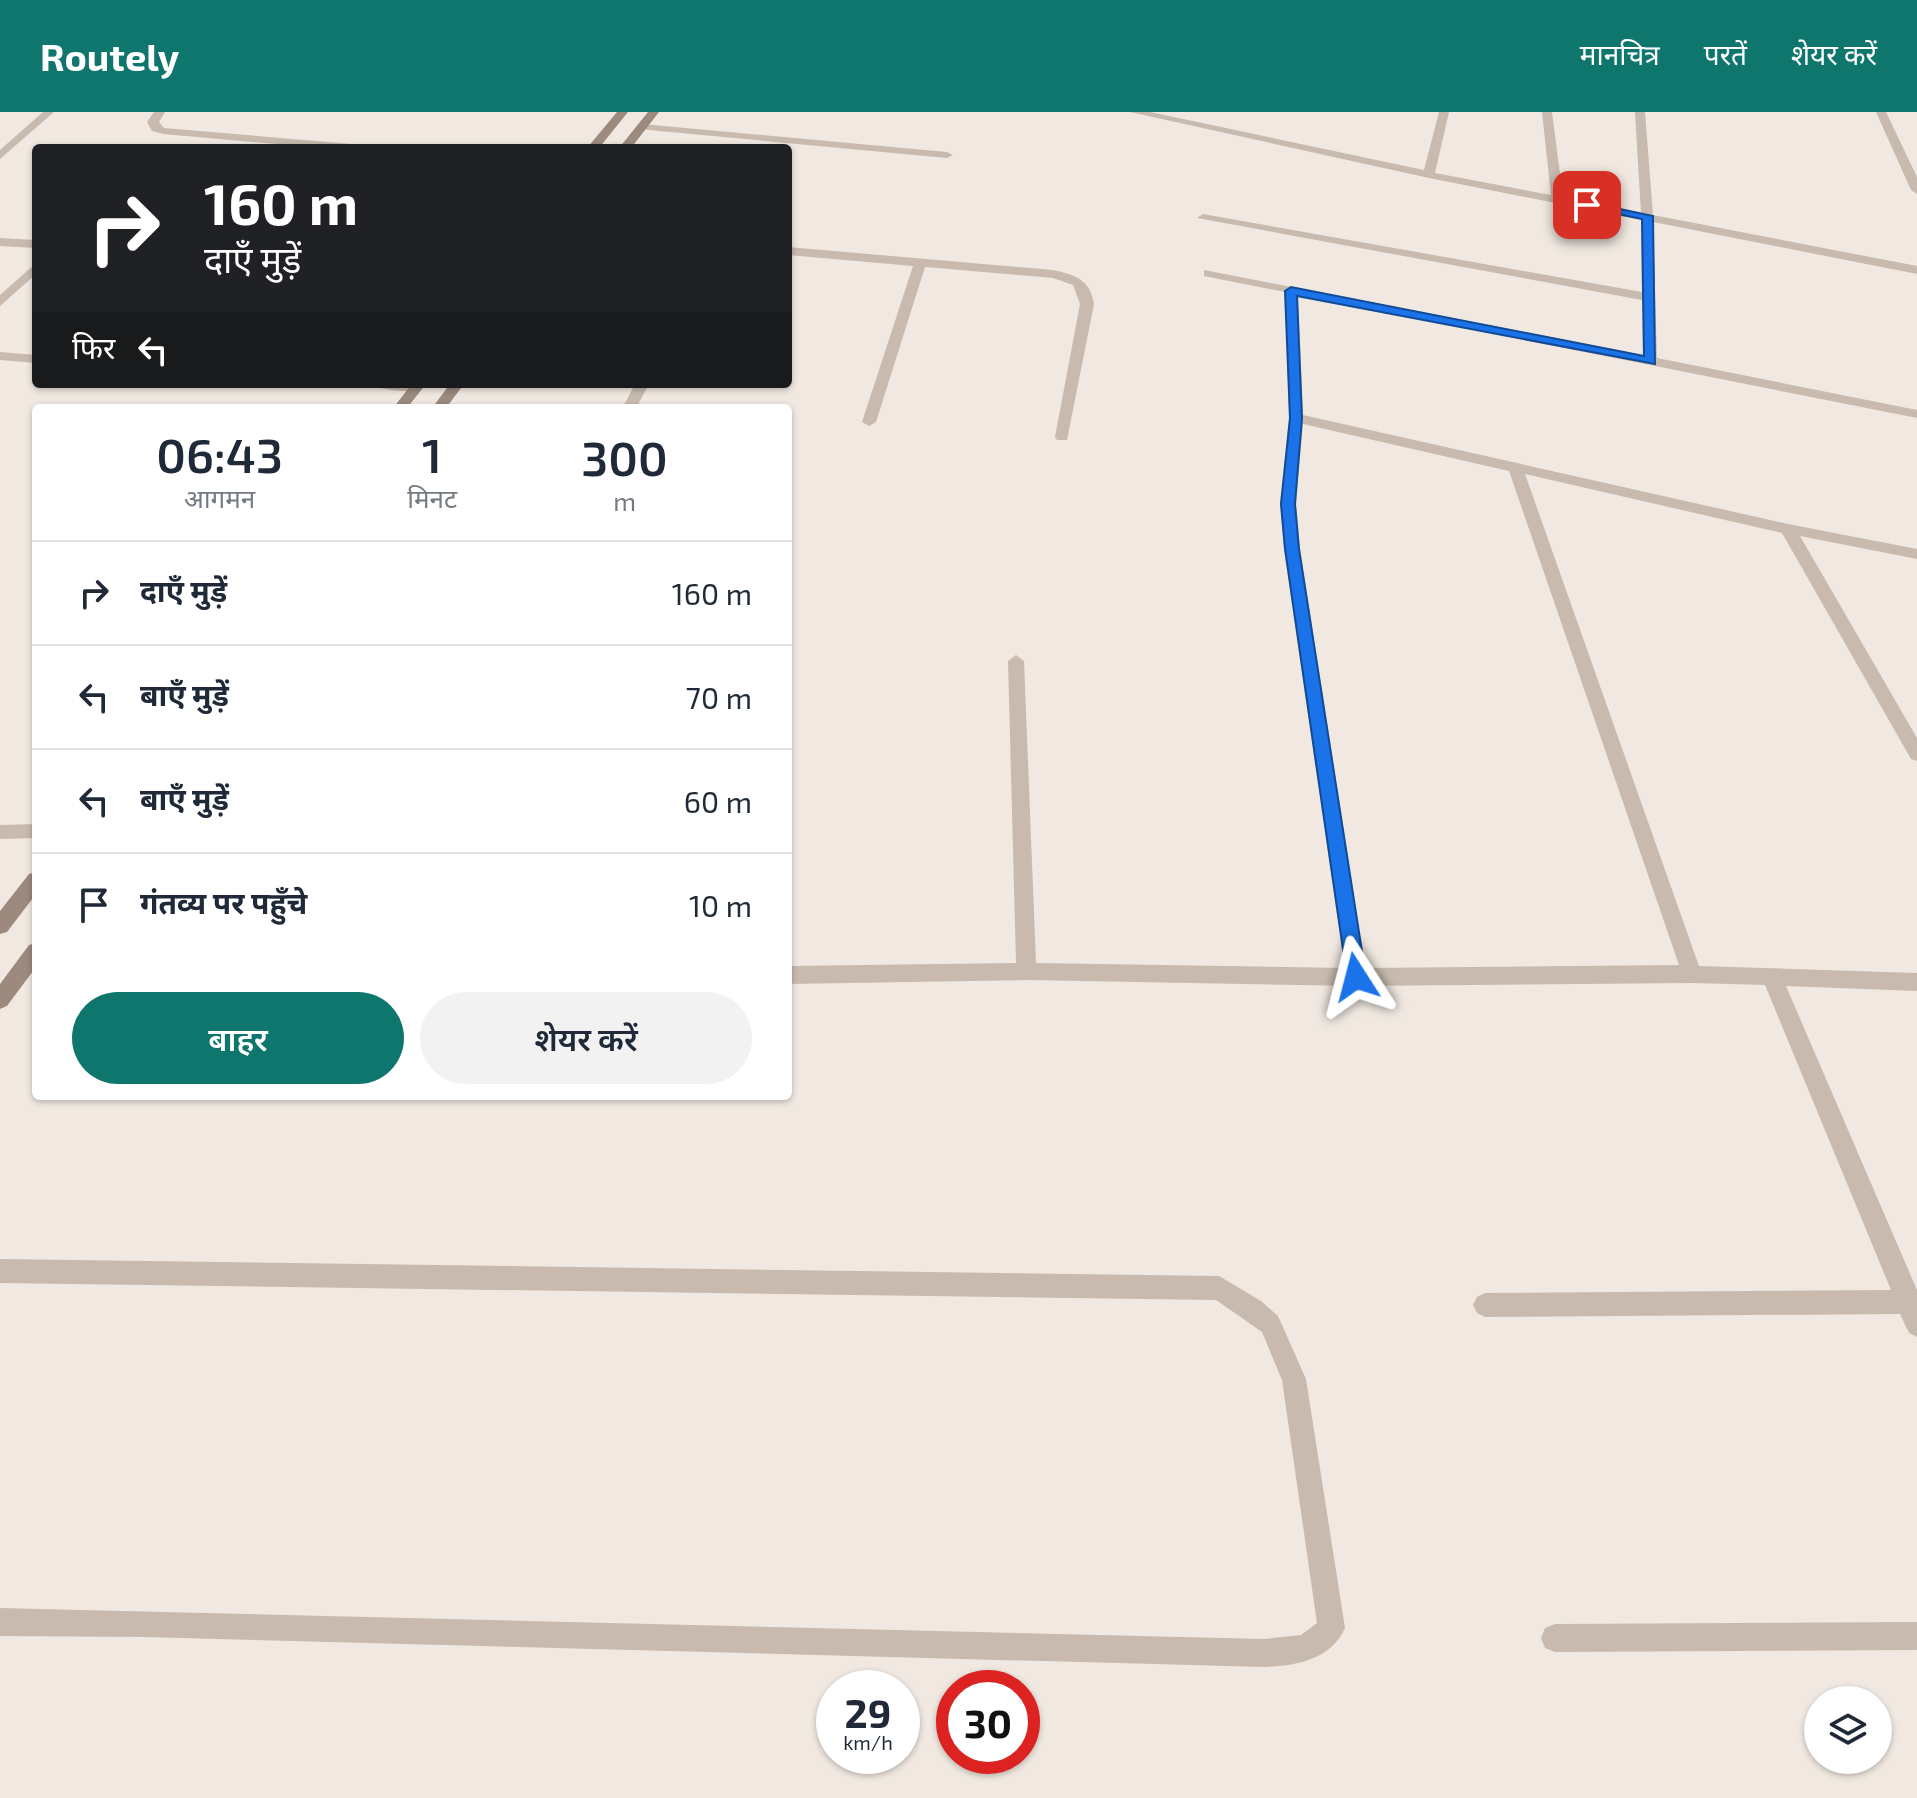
<!DOCTYPE html>
<html lang="hi">
<meta charset="utf-8">
<style>
:root{--surface:#fff;--page:#f2f2f3;--text:#1f2937;--muted:#747a83;--line:#e0e1e3;--accent:#0f766e}
body{margin:0;font-family:"Exo 2","Noto Sans Devanagari",sans-serif;background:var(--page);color:var(--text);height:100vh;display:flex;flex-direction:column;font-size:30px;white-space:nowrap}
*{box-sizing:border-box;margin:0}
p{font-size:26px;color:var(--muted)}
.icon{flex:none;width:44px;height:44px;fill:none;stroke:currentColor;stroke-width:2;stroke-linecap:round;stroke-linejoin:round}
.map{position:relative;flex:1;overflow:hidden}
.details{position:absolute;left:32px;top:292px;width:760px;height:696px;display:flex;flex-direction:column;background:var(--surface);border-radius:8px;box-shadow:0 2px 6px #0004}
.details>*{flex:none}
.banner{position:absolute;left:32px;top:32px;width:760px;height:244px;border-radius:8px;box-shadow:0 2px 6px #0004;background:#202124;color:#fff;overflow:hidden}
.tools{position:absolute;left:1804px;top:1574px;display:grid;gap:16px}
.tools a{display:grid;place-items:center;width:88px;height:88px;border-radius:50%;background:var(--surface);box-shadow:0 2px 6px #0004;font-size:40px}
.speed{position:absolute;left:816px;top:1558px;display:flex;gap:16px;font-size:40px;font-weight:700;text-align:center}
.speed>*{display:grid;place-content:center;width:104px;height:104px;border-radius:50%;background:var(--surface);box-shadow:0 2px 6px #0004;line-height:1}
.speed small{font-size:20px;font-weight:400}
.speed .limit{border:12px solid #d22;background:#fff;color:#111}
.pin{position:absolute;display:grid;place-items:center;width:68px;height:68px;color:#fff;margin:-34px;border-radius:16px;box-shadow:0 4px 12px #0006}
.me{position:absolute;width:88px;margin:-44px;rotate:351deg;stroke-linejoin:round;filter:drop-shadow(0 0 6px #0008)}
.turn{display:flex;align-items:center;gap:28px;height:168px;padding:0 40px;font-size:36px}
.turn .icon{width:104px;height:104px;stroke-width:2.5}
.turn b{display:block;font-size:56px;line-height:68px}
.then{display:flex;align-items:center;height:76px;padding:0 40px;background:#0003;gap:16px;font-size:30px}
.eta{display:flex;justify-content:space-evenly;align-items:center;height:136px;text-align:center}
.eta b{font-size:48px;font-weight:600;line-height:56px}
.primary-button{display:flex;gap:16px;margin-top:auto;padding:16px 40px}
.primary-button a{flex:1;height:92px;border-radius:48px;background:var(--accent);color:#fff;font-size:32px;font-weight:600;line-height:92px;text-align:center}
.primary-button a+a{background:var(--page);color:var(--text)}
ul{padding:0;list-style:none}
li{display:flex;align-items:center;gap:24px;height:104px;padding:0 40px;border-top:2px solid var(--line)}
li div{flex:1}
li b{display:block;font-size:30px}
li em{font-style:normal}
header{display:flex;align-items:center;gap:48px;box-sizing:border-box;height:112px;padding:0 40px;background:var(--accent);color:#fff}
header strong{font-size:38px}
nav{display:flex;gap:44px;margin-inline-start:auto;font-size:28px}
.map>svg:first-child{display:block}
.lines{fill:none;stroke-linecap:round;stroke-linejoin:round}
.minor{fill:#c8baae;fill-rule:evenodd}
.secondary{fill:#9c8a7f;fill-rule:evenodd}
.route{fill:#1a73e8;stroke:#114b97;stroke-width:2}
</style>
<header>
<strong>Routely</strong>
<nav><a>मानचित्र</a><a>परतें</a><a>शेयर करें</a></nav>
</header>
<div class="map">
<svg width="1917" height="1686" viewBox="0 0 1917 1686">
<rect width="100%" height="100%" fill="#f1e9e1"/>
<g class="lines">
<path class="minor" d="M43,0H54L0,47V38Z
M154,0H165L159,10L164,16L363,33L369,36H323L163,22L152,19L147,10Z
M1130,0H1150L1424,58L1439,0H1449L1435,61L1551,83L1542,0H1552L1563,85L1641,101L1635,0H1645L1653,103L1917,154V162L1653,110L1657,246L1917,298V306L1298,183L1303,303L1788,412L1917,437V447L1800,424L1917,626V649L1911,647L1782,421L1525,362L1699,854L1917,861V879L1786,874L1917,1178V1225L1909,1221L1900,1202L1485,1205L1477,1201L1473,1193L1477,1185L1485,1181L1891,1178L1765,873L1692,871L1356,874L1026,868L788,872V854L1016,851L1008,549L1016,543L1024,549L1036,851L1345,856L1284,437L1280,392L1289,306L1285,180L1204,164V158L1643,243L1642,188L1197,106L1203,102L1642,180L1641,108L1429,66ZM1303,312L1509,359L1679,853L1365,856L1300,437L1296,392Z
M1876,0H1886L1917,65V82L1911,78Z
M642,12L947,40L953,43L947,46L638,17L636,15Z
M0,126L36,128V136L0,134Z
M788,135L1053,158C1075,163 1090,167 1094,192L1067,328H1057L1055,325L1080,192L1073,173L1053,166L925,155L876,310L869,314L862,310L913,154L788,143Z
M36,151V162L0,194V183Z
M0,240L36,243V251L0,248Z
M371,272H422L424,275C413,282 382,279 371,272Z
M635,272H649L636,296H626L624,293Z
M36,712V726L0,727V713Z
M0,1147L1219,1164L1261,1189L1278,1204L1306,1267L1345,1516C1331,1548 1295,1554 1264,1555L143,1525L0,1524V1496L1264,1527L1301,1523L1317,1511L1282,1268L1262,1220L1216,1188L0,1171Z
M1917,1510V1538L1555,1540L1545,1536L1541,1526L1545,1516L1555,1512Z"/>
<path class="secondary" d="M617,0H628L599,36H587Z
M648,0H659L631,36H619Z
M412,272H426L407,296H393Z
M450,272H464L446,296H432Z
M36,760V782L7,820L0,822V799L29,762Z
M36,831V855L7,894L0,897V872L29,833Z"/>
</g>
<path class="route" d="M1587,90L1653,104L1655,252L1297,184L1302,306L1295,392L1299,437L1366,865L1356,873L1347,865L1285,437L1281,392L1290,306L1285,179L1291,175L1644,244L1642,107L1584,95Z"/>
</svg>
<div class="tools">
<a><svg class="icon" aria-label="layers" viewBox="0 0 24 24"><path d="M12 4l9 5-9 5-9-5zM3 14l9 5 9-5"/></svg></a>
</div>
<div class="speed"><div>29<small>km/h</small></div><div class="limit">30</div></div>
<div class="pin" style="left:1587px;top:93px;background:#d93025"><svg class="icon" aria-label="arrive" viewBox="0 0 24 24"><path d="M6 21V4h12l-3 4 3 4H6"/></svg></div>
<svg class="me" style="left:1356px;top:865px" viewBox="-20 -20 40 40"><path d="M0-17L14 15 0 8-14 15z" fill="#1a73e8" stroke="#fff" stroke-width="4"/></svg>
<div class="banner">
<div class="turn"><svg class="icon" aria-label="right" viewBox="0 0 24 24"><path d="M7 20v-9h11M14 6l5 5-5 5"/></svg><div><b>160 m</b>दाएँ मुड़ें</div></div>
<div class="then">फिर<svg class="icon" aria-label="left" viewBox="0 0 24 24"><path d="M17 20v-9H6M10 6l-5 5 5 5"/></svg></div>
</div>
<section class="details">
<div class="eta">
<div><b>06:43</b><p>आगमन</p></div>
<div><b>1</b><p>मिनट</p></div>
<div><b>300</b><p>m</p></div>
</div>
<ul>
<li><svg class="icon" aria-label="right" viewBox="0 0 24 24"><path d="M7 20v-9h11M14 6l5 5-5 5"/></svg><div><b>दाएँ मुड़ें</b></div><em>160 m</em></li>
<li><svg class="icon" aria-label="left" viewBox="0 0 24 24"><path d="M17 20v-9H6M10 6l-5 5 5 5"/></svg><div><b>बाएँ मुड़ें</b></div><em>70 m</em></li>
<li><svg class="icon" aria-label="left" viewBox="0 0 24 24"><path d="M17 20v-9H6M10 6l-5 5 5 5"/></svg><div><b>बाएँ मुड़ें</b></div><em>60 m</em></li>
<li><svg class="icon" aria-label="arrive" viewBox="0 0 24 24"><path d="M6 21V4h12l-3 4 3 4H6"/></svg><div><b>गंतव्य पर पहुँचे</b></div><em>10 m</em></li>
</ul>
<div class="primary-button"><a>बाहर</a><a>शेयर करें</a></div>
</section>
</div>
